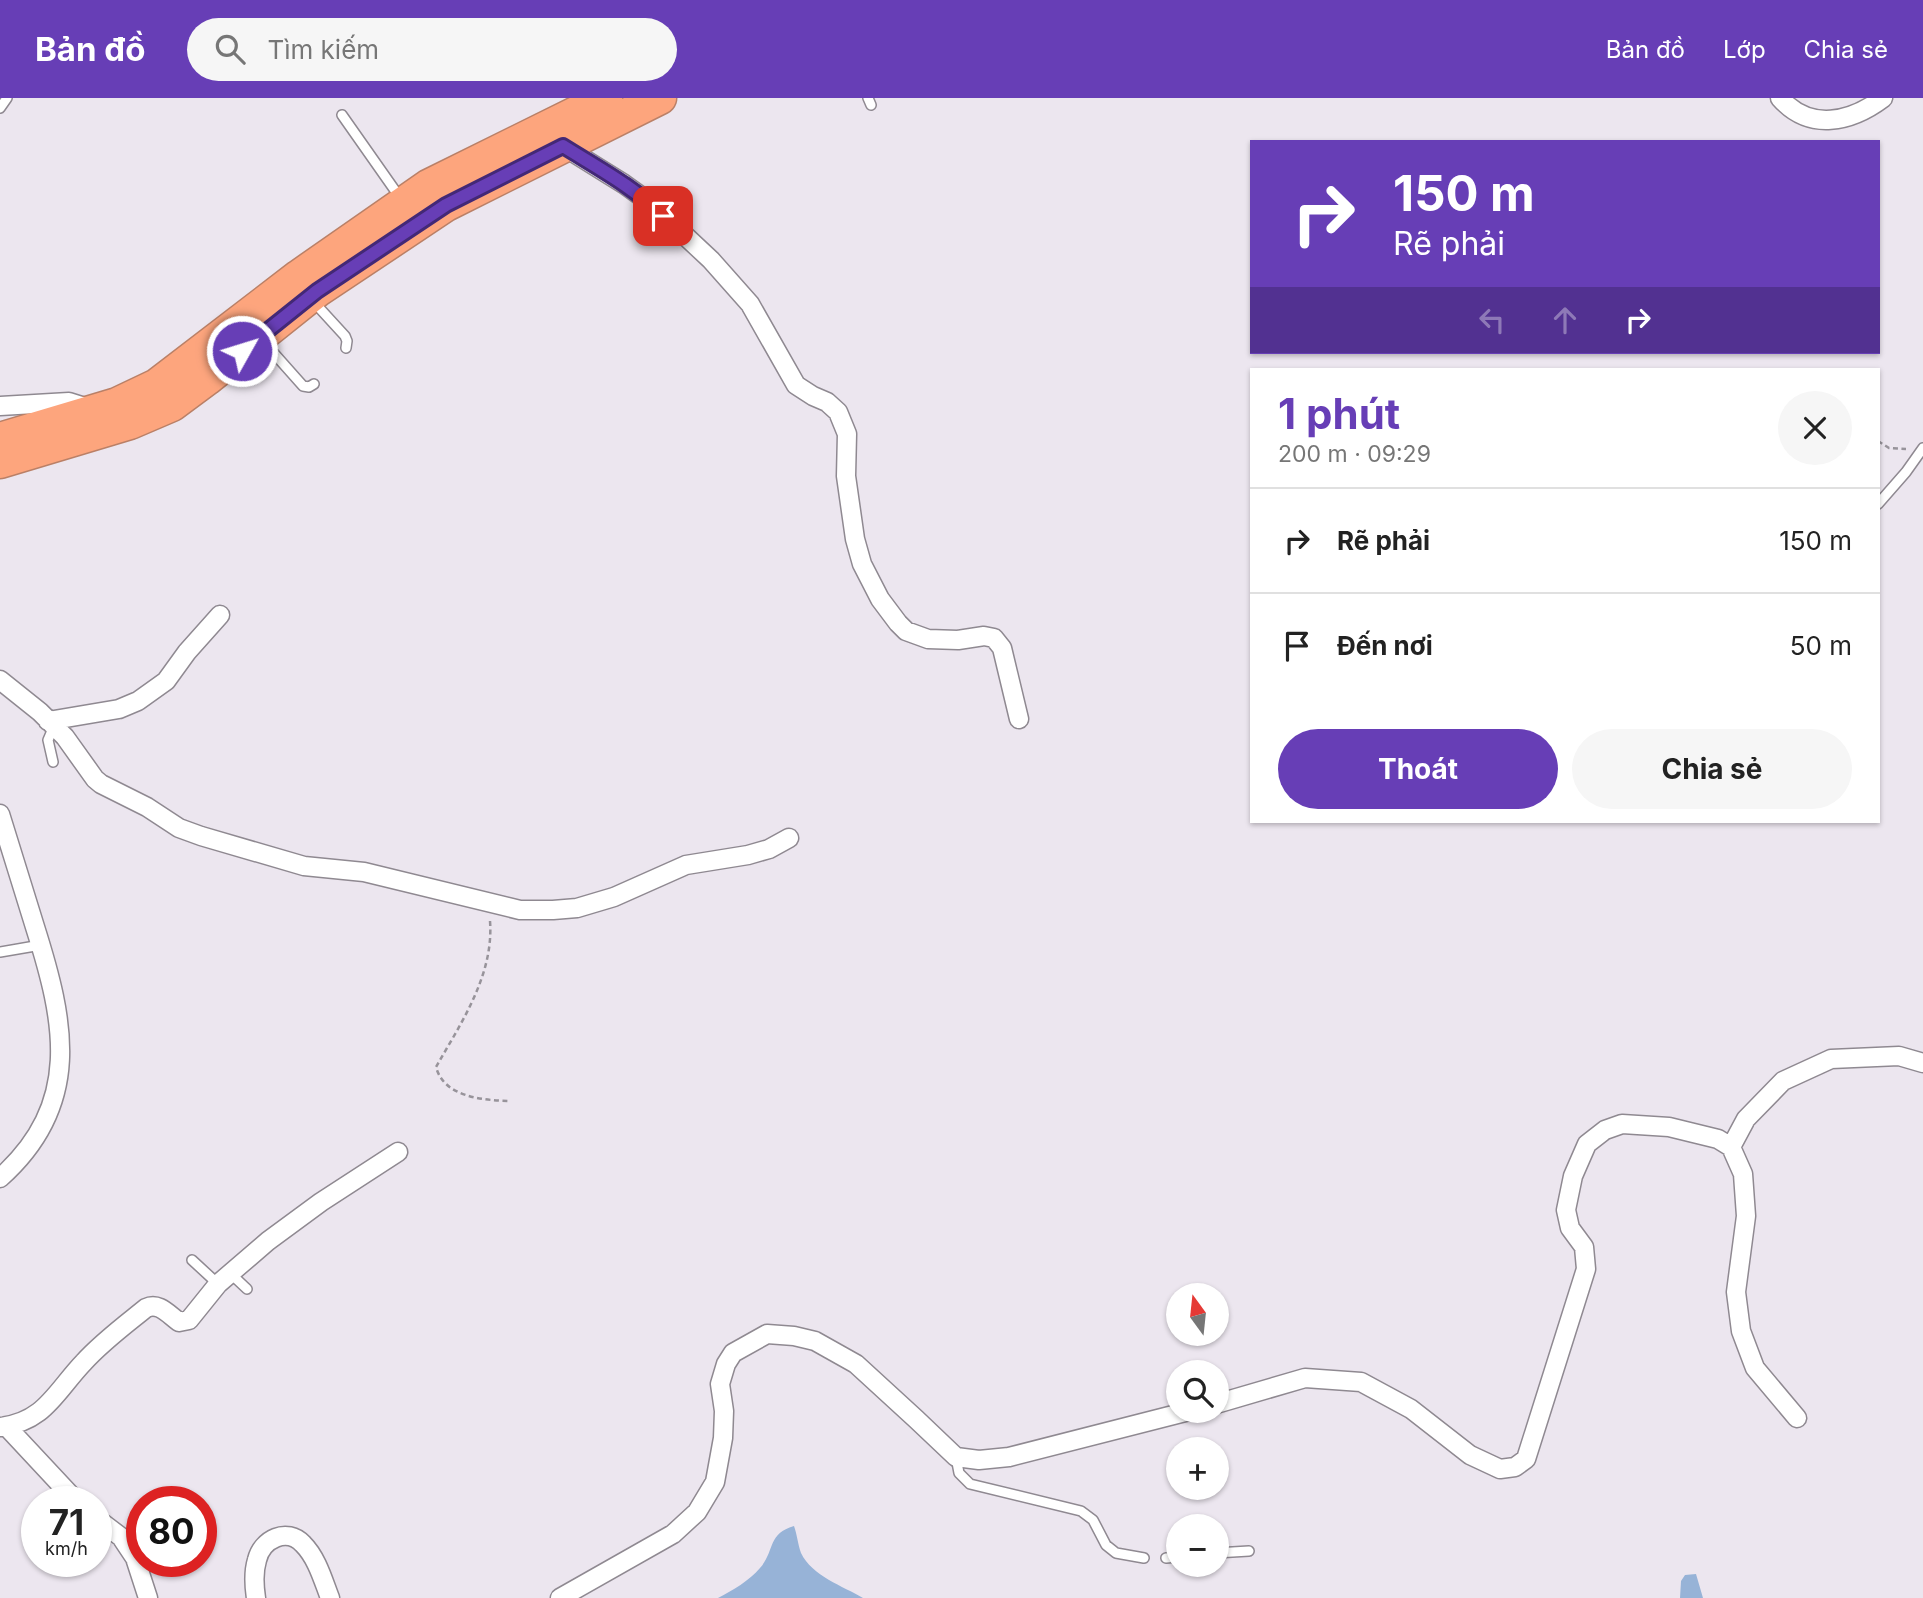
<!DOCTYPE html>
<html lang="vi">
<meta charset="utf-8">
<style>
:root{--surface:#fff;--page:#f6f6f6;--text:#222;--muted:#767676;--line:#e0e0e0;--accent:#673eb6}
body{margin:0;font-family:Inter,sans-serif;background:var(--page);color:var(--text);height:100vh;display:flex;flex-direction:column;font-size:26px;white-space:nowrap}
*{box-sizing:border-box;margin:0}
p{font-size:23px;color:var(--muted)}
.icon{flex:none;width:38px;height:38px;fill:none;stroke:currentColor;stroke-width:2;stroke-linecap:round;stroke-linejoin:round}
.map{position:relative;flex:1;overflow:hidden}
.drawer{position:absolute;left:1250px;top:270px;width:630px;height:455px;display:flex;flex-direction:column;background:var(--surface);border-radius:0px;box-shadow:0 2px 5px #0004}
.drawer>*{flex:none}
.guide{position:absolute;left:1250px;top:42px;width:630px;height:214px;border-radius:0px;box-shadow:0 2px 5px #0004;background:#673eb6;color:#fff;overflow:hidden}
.needle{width:46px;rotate:345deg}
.fabs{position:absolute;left:1166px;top:1185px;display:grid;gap:14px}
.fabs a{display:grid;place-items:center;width:63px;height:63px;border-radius:50%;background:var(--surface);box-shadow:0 2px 5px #0004;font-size:35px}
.speed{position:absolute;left:21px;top:1388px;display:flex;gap:14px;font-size:35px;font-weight:700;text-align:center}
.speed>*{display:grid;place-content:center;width:91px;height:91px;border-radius:50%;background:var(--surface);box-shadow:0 2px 5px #0004;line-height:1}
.speed small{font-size:18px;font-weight:400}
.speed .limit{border:10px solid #d22;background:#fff;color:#111}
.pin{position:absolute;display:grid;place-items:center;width:60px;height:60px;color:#fff;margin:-30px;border-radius:14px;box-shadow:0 4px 10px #0006}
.me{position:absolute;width:77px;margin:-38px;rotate:51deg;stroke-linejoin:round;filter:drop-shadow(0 0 5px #0008)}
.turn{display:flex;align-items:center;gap:24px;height:147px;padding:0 28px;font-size:32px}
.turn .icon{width:91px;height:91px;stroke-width:2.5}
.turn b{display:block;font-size:49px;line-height:60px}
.lanes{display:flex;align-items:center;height:66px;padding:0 28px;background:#0003;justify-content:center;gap:35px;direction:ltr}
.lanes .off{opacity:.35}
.round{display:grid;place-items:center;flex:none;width:74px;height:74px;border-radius:37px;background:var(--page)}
.summary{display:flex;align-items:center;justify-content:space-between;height:119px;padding:0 28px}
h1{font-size:42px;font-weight:700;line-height:52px;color:var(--accent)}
.cta{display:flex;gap:14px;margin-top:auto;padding:14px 28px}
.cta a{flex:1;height:80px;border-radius:42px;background:var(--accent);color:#fff;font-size:28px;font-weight:700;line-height:80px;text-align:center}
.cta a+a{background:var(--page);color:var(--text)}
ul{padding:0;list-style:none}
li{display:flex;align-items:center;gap:21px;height:105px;padding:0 28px;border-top:2px solid var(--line)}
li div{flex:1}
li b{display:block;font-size:26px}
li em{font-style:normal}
header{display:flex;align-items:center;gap:42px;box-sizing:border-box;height:98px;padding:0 35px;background:var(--accent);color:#fff}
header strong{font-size:33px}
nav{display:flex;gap:38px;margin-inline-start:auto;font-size:24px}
.search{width:490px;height:63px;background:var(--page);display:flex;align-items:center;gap:18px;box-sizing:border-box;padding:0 24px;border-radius:38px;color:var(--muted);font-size:26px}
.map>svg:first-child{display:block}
.water{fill:#97b3d7}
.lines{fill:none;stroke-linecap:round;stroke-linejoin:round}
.lane-casing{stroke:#8f8991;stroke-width:12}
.street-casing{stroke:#8f8991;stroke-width:21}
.highway-casing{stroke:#ba8067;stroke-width:35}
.path{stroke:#97939a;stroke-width:2.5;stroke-dasharray:5 3.5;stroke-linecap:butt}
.lane{stroke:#fff;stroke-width:9}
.street{stroke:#fff;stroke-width:18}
.highway{stroke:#fda57d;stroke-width:32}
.route-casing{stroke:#432876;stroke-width:18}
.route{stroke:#673eb6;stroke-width:12}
</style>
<header>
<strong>Bản đồ</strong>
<div class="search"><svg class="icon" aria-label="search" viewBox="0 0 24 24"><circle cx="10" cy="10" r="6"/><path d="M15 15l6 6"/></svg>Tìm kiếm</div>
<nav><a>Bản đồ</a><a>Lớp</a><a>Chia sẻ</a></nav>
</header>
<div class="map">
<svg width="1923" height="1500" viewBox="0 0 1923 1500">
<rect width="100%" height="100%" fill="#ece6ef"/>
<path class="water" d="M794,1428C797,1436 798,1447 801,1455C812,1478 843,1488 863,1500H718C733,1492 749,1483 760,1470C775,1453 767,1436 794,1428Z
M1696,1476L1703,1500H1680L1681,1483L1685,1477Z"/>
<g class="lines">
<defs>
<path id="lane" d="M868,0L871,7
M0,10L7,0
M342,17L401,101
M312,202L345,238L347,243L346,250
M263,243L303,288L309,289L314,286
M1878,406L1906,374L1923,350
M53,664L48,642L54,628
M0,854L41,847
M192,1162L218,1186
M230,1175L247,1191
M956,1359L959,1375L970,1386L1081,1413L1093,1422L1106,1447L1116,1455L1144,1460
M1216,1455L1249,1453
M1166,1460L1178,1459"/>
<path id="street" d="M1780,0C1810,34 1851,24 1883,0
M563,48L624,86L649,104L711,162L750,206L796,287L813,298L827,304L838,314L847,336L846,378L855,441L862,466L880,501L898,525L906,533L928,541L958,542L984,538L994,540L1002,550L1019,621
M0,308L69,304L88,310
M0,582L40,614L65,639L95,681L101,686L147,709L179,730L201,738L304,768L364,774L520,812H553L577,810L614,799L686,767L748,757L769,751L789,740
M48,623L119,611L138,603L166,583L187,554L220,517
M0,716C12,754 23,791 35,829C65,924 83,1006 0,1080
M1731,1049L1746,1021L1783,983L1831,961L1899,958L1923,965
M1216,1306L1305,1280L1361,1284L1411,1311L1470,1357L1500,1371L1515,1369L1526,1361L1586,1171L1584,1149L1570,1130L1566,1112L1573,1078L1587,1046L1605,1032L1622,1026L1669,1029L1718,1041L1731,1049L1743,1076L1746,1118L1736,1194L1741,1233L1755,1270L1797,1320
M6,1328L77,1404
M0,1329C45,1324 56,1293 84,1264C102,1244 125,1227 146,1210C159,1204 168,1216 179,1224L189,1222L218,1186L268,1143L321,1104L398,1054
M96,1420L121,1439L135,1460L148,1500
M256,1500C254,1487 253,1475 257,1462C262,1441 287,1429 303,1446C317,1460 323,1482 330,1500
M560,1500L673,1436L697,1414L715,1384L723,1340L724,1313L720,1286L726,1266L733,1255L767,1236L794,1238L815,1243L856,1266L916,1321L956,1359L979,1362L1009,1359L1193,1312"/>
<path id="highway" d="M0,341L117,306L157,287L299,178L428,88L606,0
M0,364L130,325L172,307L207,281L317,193L446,107L660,0"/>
</defs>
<use href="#lane" class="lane-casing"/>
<use href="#street" class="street-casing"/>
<use href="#highway" class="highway-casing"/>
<path class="path" d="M1878,343L1889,350L1906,351
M490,823C494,877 461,925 436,969C444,999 482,1002 508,1003"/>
<use href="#lane" class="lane"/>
<use href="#street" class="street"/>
<use href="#highway" class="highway"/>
</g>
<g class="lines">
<defs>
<path id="route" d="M242,253L317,193L446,107L563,48C598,70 634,89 663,118"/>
</defs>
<use href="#route" class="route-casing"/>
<use href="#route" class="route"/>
</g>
</svg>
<div class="fabs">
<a><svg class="needle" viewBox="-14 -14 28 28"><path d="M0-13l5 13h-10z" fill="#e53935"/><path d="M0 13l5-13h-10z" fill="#767676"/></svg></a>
<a><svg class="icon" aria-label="search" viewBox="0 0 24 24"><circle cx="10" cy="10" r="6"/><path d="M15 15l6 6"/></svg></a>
<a>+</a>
<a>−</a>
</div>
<div class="speed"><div>71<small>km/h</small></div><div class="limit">80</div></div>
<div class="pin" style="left:663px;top:118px;background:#d93025"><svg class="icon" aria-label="arrive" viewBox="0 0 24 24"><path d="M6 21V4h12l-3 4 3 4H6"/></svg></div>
<svg class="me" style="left:242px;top:253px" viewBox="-20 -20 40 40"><circle r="17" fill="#673eb6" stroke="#fff" stroke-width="3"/><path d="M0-11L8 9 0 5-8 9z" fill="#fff"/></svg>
<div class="guide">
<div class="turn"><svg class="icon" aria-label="right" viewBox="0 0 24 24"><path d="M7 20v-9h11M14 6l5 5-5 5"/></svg><div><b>150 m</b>Rẽ phải</div></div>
<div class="lanes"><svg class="icon off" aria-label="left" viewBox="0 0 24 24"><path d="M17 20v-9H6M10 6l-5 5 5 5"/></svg><svg class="icon off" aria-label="ahead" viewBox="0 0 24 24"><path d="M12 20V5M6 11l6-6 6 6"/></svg><svg class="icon" aria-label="right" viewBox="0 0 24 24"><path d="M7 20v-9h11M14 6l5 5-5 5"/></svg></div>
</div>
<section class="drawer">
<div class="summary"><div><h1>1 phút</h1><p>200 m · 09:29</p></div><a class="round"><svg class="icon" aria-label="close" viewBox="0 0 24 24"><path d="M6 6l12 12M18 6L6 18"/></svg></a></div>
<ul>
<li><svg class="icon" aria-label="right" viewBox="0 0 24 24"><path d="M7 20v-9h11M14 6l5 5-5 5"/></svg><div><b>Rẽ phải</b></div><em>150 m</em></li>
<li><svg class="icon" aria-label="arrive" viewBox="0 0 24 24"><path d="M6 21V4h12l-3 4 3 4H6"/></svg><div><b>Đến nơi</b></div><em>50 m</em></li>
</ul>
<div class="cta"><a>Thoát</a><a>Chia sẻ</a></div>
</section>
</div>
